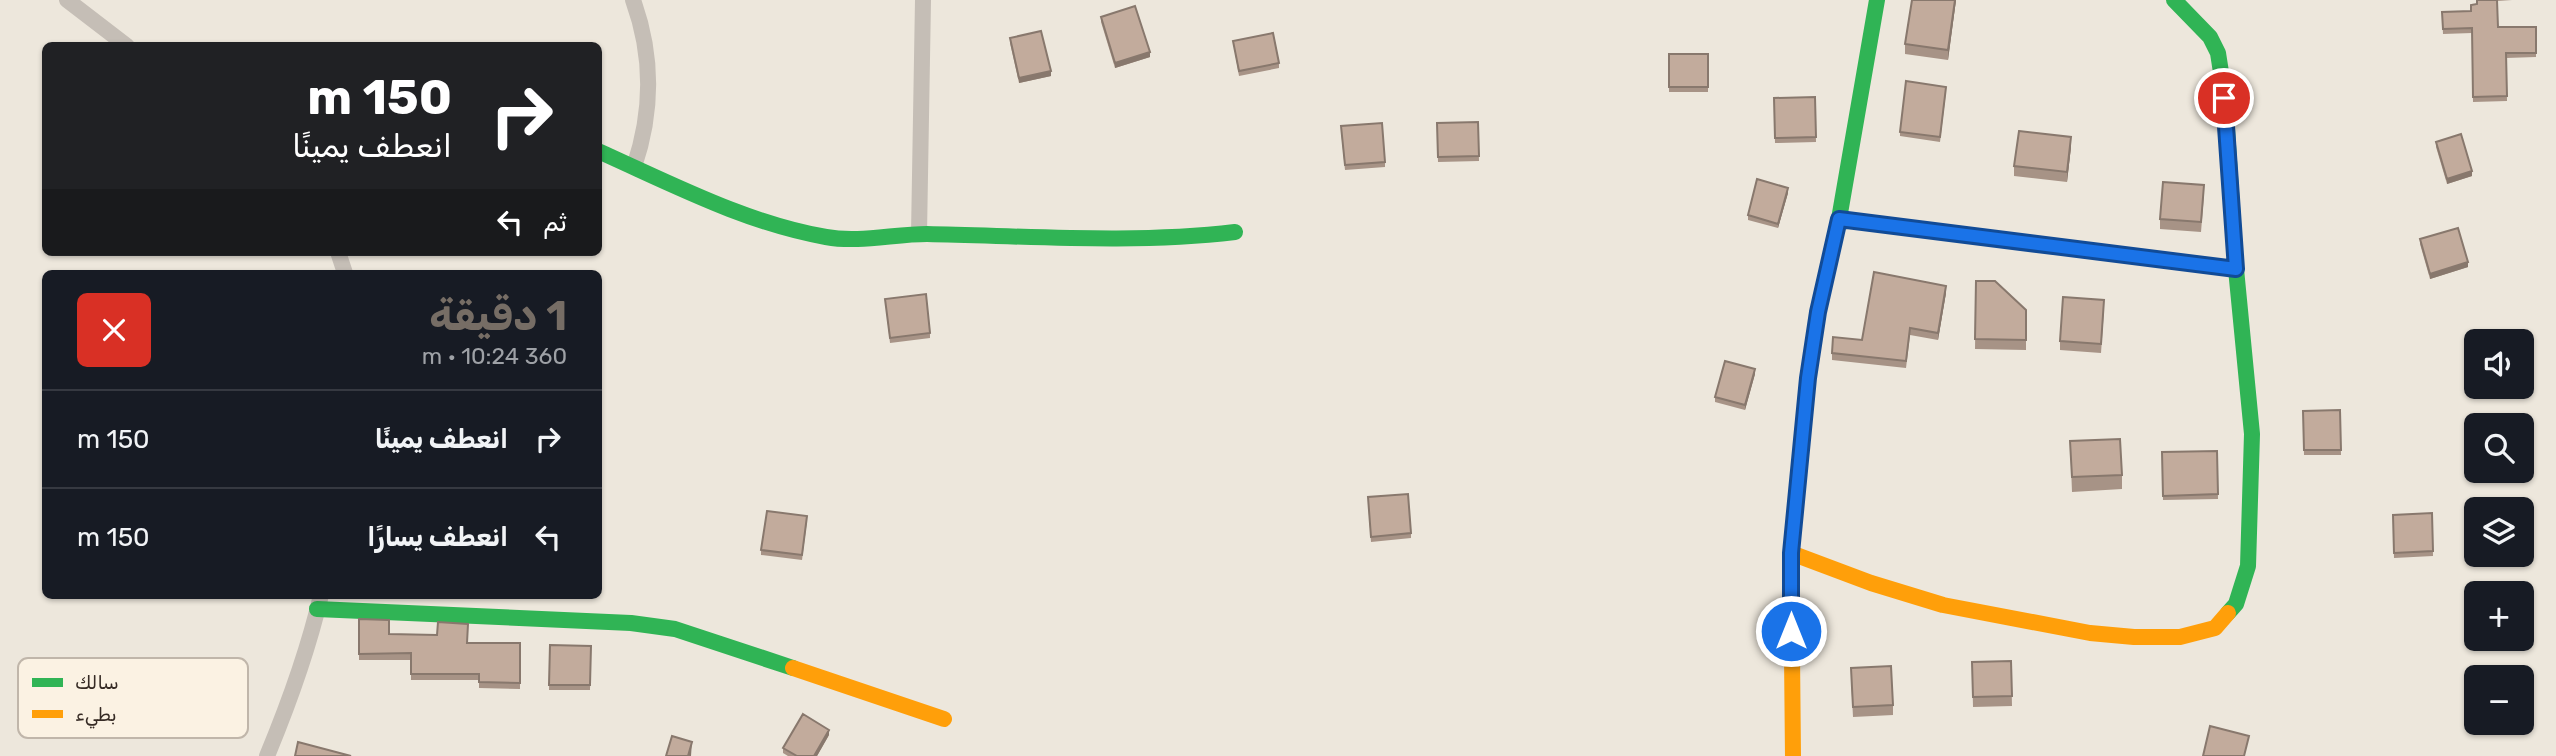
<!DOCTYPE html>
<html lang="ar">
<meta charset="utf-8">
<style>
:root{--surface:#171b24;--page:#20242c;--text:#f1f3f6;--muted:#9ea1a6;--line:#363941;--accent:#766d65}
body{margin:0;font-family:Rubik,"Noto Naskh Arabic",sans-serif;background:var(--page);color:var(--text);direction:rtl;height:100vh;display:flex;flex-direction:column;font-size:26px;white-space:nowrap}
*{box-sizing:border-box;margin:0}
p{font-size:23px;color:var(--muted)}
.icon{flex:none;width:38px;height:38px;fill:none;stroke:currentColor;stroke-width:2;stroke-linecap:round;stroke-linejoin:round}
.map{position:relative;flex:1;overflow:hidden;direction:ltr}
.drawer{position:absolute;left:42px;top:270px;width:560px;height:329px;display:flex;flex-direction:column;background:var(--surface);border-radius:10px;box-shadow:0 2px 5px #0004;direction:rtl}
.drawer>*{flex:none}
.top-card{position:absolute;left:42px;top:42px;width:560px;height:214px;border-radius:10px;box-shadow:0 2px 5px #0004;direction:rtl;background:#202124;color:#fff;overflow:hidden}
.controls{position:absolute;left:2464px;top:329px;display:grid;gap:14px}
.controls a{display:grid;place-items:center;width:70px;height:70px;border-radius:10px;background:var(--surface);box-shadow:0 2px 5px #0004;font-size:35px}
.pin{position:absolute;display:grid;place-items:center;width:60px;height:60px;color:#fff;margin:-30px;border:4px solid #fff;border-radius:50%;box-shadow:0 2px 7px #0007}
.me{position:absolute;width:77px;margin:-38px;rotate:0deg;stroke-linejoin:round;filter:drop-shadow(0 0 5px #0008)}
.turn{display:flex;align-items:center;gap:24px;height:147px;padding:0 35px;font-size:32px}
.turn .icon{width:91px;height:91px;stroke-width:2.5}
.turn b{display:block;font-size:49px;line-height:60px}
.then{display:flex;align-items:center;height:66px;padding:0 35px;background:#0003;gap:14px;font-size:26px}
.round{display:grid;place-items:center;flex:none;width:74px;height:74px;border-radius:10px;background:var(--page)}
.summary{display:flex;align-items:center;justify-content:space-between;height:119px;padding:0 35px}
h1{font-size:42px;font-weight:700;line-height:52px;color:var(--accent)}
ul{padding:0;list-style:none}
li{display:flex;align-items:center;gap:21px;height:98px;padding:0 35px;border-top:2px solid var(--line)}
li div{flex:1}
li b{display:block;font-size:26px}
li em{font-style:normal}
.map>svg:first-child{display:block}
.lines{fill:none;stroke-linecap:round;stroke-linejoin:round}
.street{stroke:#c5beb6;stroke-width:16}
.fast{stroke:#30b455;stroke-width:16}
.slow{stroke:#ff9f0a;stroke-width:16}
.wall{fill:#a79386}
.shaded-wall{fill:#88786d}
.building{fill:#c2ab9c;stroke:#88786d;stroke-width:2}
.route-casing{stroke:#114b97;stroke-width:18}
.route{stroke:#1a73e8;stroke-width:12}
.key{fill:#fbf2e3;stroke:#c0b6aa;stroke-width:2}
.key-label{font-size:19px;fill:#362b25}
</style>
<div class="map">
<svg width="2556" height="756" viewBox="0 0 2556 756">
<rect width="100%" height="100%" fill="#ede7dc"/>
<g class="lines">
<path class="street" d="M67,0L127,46
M633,0C653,55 653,111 634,167
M1839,219L2236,269
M919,234L923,0
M338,252L345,273
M267,756C289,703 308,651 321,595"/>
<path class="fast" d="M2174,0L2210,37L2218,53L2225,98L2236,269L2252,434L2248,566L2236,604L2228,613
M598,151C672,184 746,223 826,237C859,243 894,234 927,234C1028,236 1135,244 1235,232
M1799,469L1808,378L1818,312L1839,219L1877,0
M317,609L631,623L675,629L793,668"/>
<path class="slow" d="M1791,553L1871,583L1943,605L2090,633L2134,637H2180L2215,628L2228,613
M793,668L944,719
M1793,756L1791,553L1799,469"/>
</g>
<path class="wall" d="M1912,0H1956L1948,60L1905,54V44Z
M2477,0H2512L2497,1L2498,27H2536V57L2506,58L2507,101L2473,102L2472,33L2443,34L2442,12L2471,11L2477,4Z
M1101,17L1150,57L1115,68L1101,22Z
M1010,38L1051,76L1019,83L1010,43Z
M1233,41L1279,63V68L1239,76Z
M1669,54H1708V92H1669Z
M1946,92L1940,142L1900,136V132Z
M1815,97L1816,142L1775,143L1774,98Z
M1478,122L1479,161L1438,162L1437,123Z
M1341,131L1385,162V167L1345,170Z
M2436,142L2472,176L2447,184L2436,147Z
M2071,147L2067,182L2014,176V166Z
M1788,193L1778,228L1748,220V215Z
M2204,195L2201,232L2160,229V219Z
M2420,239L2468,267L2430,279L2420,244Z
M1976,281L2026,310V350L1975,349Z
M1946,293L1938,340L1910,335L1906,368L1832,360V353L1862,340Z
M885,299L930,333V338L890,343Z
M2104,310L2101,353L2060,350V341Z
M1755,374L1745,410L1715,402V397Z
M2340,410L2341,455H2304L2303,411Z
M2070,441L2122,475V489L2072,492Z
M2217,451L2218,499L2163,500L2162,452Z
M1368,502L1411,533V538L1371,542Z
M2432,513L2433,556L2394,558L2393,515Z
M807,521L802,560L761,555V550Z
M359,619L389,634L467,643H520V689L479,688V680H411V660H359Z
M550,645L591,646L590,690H549Z
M2011,661L2012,706L1973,707L1972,662Z
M1851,678L1893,705V715L1853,717Z
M829,735L817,756H788L783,753V748Z"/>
<path class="shaded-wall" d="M1955,0H1956L1948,60V50Z
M1150,52V57L1115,68V63Z
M1051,71V76L1019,83V78Z
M2071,137V147L2067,182V172Z
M2472,171V176L2447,184V179Z
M1788,188V193L1778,228V224Z
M2468,262V267L2430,279V274Z
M1946,286V293L1938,340V333Z
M1755,369V374L1745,410V405Z
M829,730V735L817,756H814Z
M692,742L691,756H688Z"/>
<path class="building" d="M1912,0H1955L1948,50L1905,44Z
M2477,0H2497L2498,27H2536V53H2506L2507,96L2473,97L2472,28L2443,29L2442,12L2471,11V5L2477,4Z
M1135,6L1150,52L1115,63L1101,17Z
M1041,31L1051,71L1019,78L1010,38Z
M1273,33L1279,63L1239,71L1233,41Z
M1669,54H1708V87H1669Z
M1906,81L1946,87L1940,137L1900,132Z
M1815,97L1816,137L1775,138L1774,98Z
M1478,122L1479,156L1438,157L1437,123Z
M1382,123L1385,162L1345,165L1341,126Z
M2019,131L2071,137L2067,172L2014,166Z
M2461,134L2472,171L2447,179L2436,142Z
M1757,179L1788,188L1778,224L1748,215Z
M2163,182L2204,185L2201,222L2160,219Z
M2458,228L2468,262L2430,274L2420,239Z
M1874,272L1946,286L1938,333L1910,328L1906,361L1832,353L1833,337L1862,340Z
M1976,281H1995L2026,310V340L1975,339Z
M926,294L930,333L890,338L885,299Z
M2063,297L2104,300L2101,344L2060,341Z
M1725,361L1755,369L1745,405L1715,397Z
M2340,410L2341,450H2304L2303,411Z
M2120,439L2122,475L2072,477L2070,441Z
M2217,451L2218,494L2163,496L2162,452Z
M1408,494L1411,533L1371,537L1368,497Z
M767,511L807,516L802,555L761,550Z
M2432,513L2433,551L2394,553L2393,515Z
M359,619L389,620V634L437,635L438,622L468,624L467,643H520V683L479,682V674H411V653L359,654Z
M550,645L591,646L590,685H549Z
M2011,661L2012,696L1973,697L1972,662Z
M1891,666L1893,705L1853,707L1851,668Z
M803,714L829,730L814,756H797L783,748Z
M2210,726L2249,736L2244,756H2203Z
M672,736L692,742L688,756H666Z
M298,742L351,756H295Z"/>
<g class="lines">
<defs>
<path id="route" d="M1791,631V553L1808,378L1818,312L1839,219L2236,269L2224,98"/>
</defs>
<use href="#route" class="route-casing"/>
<use href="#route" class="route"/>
</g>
<rect x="18" y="658" width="230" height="80" rx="10" class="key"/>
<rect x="32" y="678" width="31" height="9" fill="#30b455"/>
<rect x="32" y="710" width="31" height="8" fill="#ff9f0a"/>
<g class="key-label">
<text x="75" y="689">سالك</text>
<text x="75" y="721">بطيء</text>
</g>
</svg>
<div class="controls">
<a><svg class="icon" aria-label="sound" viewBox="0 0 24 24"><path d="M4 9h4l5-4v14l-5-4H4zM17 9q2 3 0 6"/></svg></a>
<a><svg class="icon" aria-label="search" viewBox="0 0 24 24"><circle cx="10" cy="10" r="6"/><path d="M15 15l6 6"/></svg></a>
<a><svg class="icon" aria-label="layers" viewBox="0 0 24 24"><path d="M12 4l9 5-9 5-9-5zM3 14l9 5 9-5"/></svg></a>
<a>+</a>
<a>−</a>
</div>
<div class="pin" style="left:2224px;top:98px;background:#d93025"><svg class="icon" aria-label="arrive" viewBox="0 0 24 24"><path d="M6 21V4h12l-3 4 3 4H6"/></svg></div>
<svg class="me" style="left:1791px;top:631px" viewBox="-20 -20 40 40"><circle r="17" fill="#1a73e8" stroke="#fff" stroke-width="3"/><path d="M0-11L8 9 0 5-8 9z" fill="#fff"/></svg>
<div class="top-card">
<div class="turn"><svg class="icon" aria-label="right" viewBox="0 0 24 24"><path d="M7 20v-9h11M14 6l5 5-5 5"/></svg><div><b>150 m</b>انعطف يمينًا</div></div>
<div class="then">ثم<svg class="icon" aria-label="left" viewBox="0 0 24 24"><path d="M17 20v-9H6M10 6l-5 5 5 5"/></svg></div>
</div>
<section class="drawer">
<div class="summary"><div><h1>1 دقيقة</h1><p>360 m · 10:24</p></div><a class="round" style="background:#d93025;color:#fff"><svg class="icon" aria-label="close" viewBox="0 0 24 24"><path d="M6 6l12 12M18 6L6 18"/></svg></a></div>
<ul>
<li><svg class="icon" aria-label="right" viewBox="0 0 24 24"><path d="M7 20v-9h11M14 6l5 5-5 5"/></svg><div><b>انعطف يمينًا</b></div><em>150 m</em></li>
<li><svg class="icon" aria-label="left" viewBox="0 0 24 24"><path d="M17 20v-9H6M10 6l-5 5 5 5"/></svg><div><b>انعطف يسارًا</b></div><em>150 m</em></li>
</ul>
</section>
</div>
